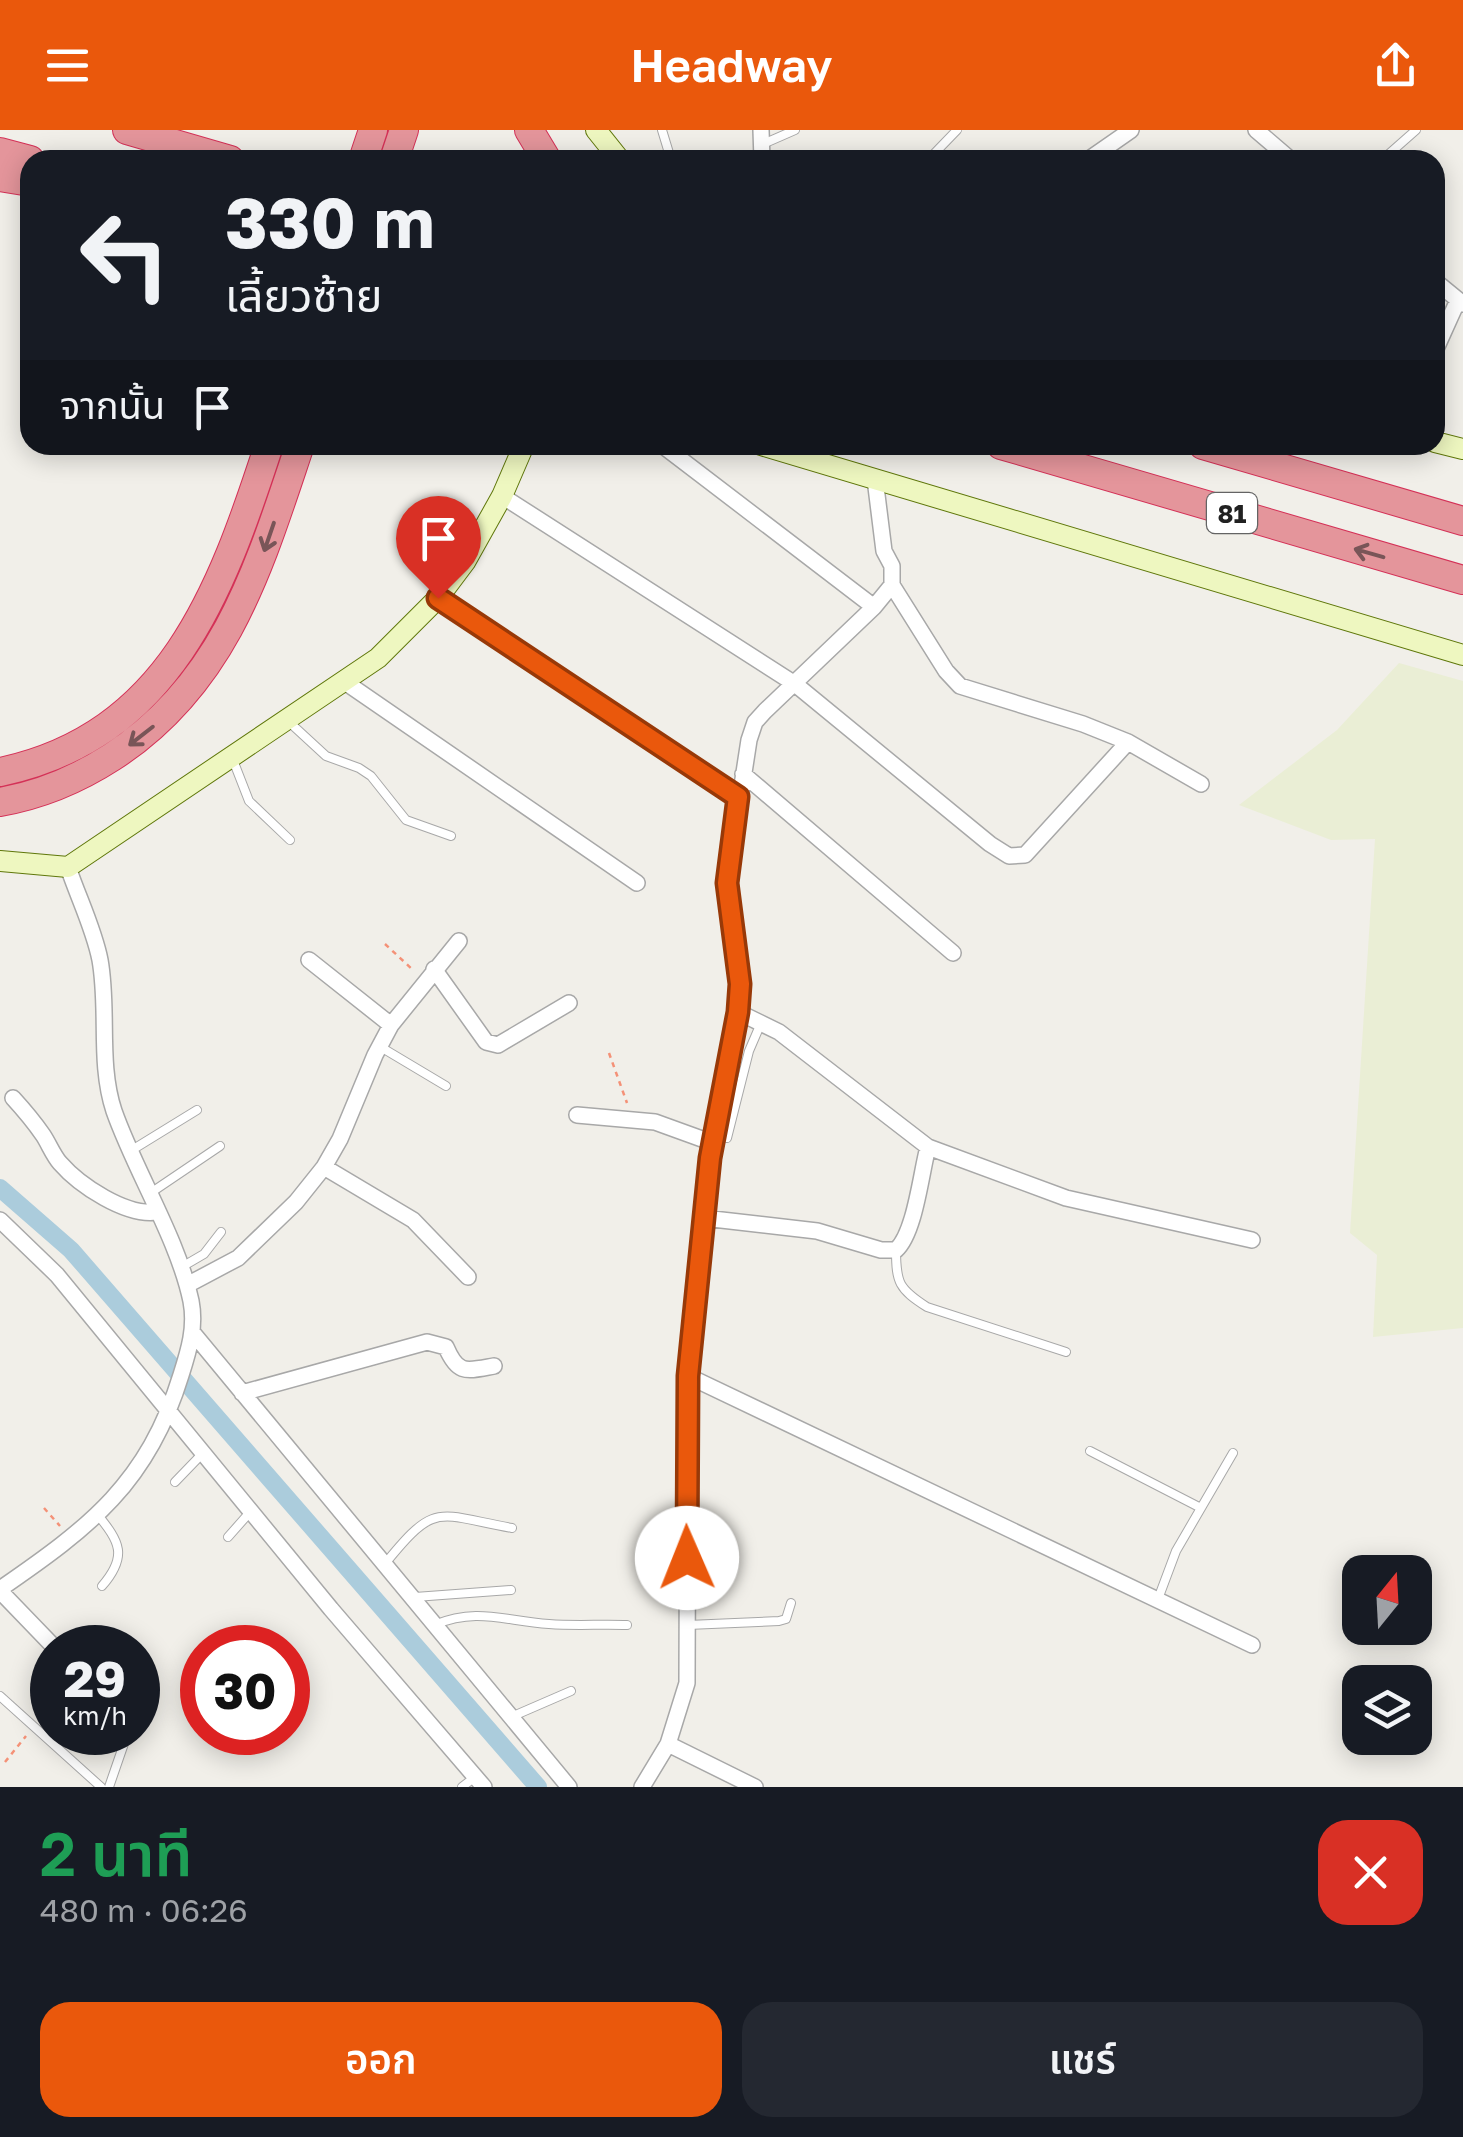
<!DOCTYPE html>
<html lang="th">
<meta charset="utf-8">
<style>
:root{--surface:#171b24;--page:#242831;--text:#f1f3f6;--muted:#9ea1a6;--accent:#ea580c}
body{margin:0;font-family:"Golos Text","Noto Sans Thai",sans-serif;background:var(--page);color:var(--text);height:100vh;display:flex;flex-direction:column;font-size:38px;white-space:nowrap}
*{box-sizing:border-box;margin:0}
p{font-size:32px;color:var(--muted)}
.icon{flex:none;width:55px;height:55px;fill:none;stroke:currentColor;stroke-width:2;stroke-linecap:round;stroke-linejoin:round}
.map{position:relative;height:1657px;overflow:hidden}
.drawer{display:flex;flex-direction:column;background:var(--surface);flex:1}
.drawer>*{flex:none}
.guide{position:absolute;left:20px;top:20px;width:1425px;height:305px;border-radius:30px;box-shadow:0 5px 25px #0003;background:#171b24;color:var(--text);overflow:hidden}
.needle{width:65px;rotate:18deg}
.fabs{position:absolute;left:1342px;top:1425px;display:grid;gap:20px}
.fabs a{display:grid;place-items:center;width:90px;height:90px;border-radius:20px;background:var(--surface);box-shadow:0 5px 25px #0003;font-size:50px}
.speed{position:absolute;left:30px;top:1495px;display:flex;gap:20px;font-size:50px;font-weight:700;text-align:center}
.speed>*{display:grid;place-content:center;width:130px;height:130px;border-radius:50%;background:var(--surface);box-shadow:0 5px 25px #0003;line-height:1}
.speed small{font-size:25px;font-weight:400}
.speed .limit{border:15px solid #d22;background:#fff;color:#111}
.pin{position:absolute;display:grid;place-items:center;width:85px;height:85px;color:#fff;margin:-102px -42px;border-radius:50% 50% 50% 0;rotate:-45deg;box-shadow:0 0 10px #0007}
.pin .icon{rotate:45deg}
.me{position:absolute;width:110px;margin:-55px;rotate:359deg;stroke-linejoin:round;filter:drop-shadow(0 0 8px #0008)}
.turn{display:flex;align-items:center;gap:35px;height:210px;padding:0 40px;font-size:45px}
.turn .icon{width:130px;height:130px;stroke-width:2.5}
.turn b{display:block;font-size:70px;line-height:85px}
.then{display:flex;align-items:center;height:95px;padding:0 40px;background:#0003;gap:20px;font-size:38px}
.round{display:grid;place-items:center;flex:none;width:105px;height:105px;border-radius:30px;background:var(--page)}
.overview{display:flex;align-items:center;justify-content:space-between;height:170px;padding:0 40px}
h1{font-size:60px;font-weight:600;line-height:75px;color:#1e9e55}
.primary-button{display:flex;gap:20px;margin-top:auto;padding:20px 40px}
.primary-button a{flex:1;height:115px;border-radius:30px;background:var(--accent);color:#fff;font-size:40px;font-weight:600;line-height:115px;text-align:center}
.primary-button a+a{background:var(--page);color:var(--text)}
header{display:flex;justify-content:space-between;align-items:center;height:130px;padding:0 40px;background:var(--accent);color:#fff;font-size:45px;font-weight:600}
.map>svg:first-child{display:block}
.farmland{fill:#eaeed5}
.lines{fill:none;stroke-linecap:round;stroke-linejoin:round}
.canal{stroke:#abccdc;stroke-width:18}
.service-casing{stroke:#a8a8a8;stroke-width:10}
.minor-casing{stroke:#a8a8a8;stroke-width:18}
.secondary-casing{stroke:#5f770a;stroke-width:22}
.motorway-casing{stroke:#d43157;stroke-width:30}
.path{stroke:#f49177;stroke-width:2.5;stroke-dasharray:5 5;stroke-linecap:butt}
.service{stroke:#fff;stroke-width:8}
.minor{stroke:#fff;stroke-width:15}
.secondary{stroke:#eef7c0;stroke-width:20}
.motorway{stroke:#e4959b;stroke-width:28}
.oneway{stroke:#795558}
.route-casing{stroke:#983908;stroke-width:25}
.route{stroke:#ea580c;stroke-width:18}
.labels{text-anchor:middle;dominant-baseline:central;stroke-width:8;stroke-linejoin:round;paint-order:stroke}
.shield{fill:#fff;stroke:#646464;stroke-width:2.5}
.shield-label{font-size:25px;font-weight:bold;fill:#212121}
</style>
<header><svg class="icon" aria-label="menu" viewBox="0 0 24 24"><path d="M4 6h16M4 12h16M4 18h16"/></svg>Headway<svg class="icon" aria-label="share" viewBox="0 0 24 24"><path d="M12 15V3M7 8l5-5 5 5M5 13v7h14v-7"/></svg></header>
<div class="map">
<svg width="1463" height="1657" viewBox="0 0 1463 1657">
<rect width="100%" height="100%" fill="#f1efe9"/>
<path class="farmland" d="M1399,533L1463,551V1198L1373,1207L1377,1125L1350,1103L1375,709L1331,710L1239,675L1337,600Z"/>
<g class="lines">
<path class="canal" d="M0,1058L71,1120L538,1657"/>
<defs>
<path id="service" d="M662,0L669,23L679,30
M763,14L795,0
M928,30L957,0
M1382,30L1416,0
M288,591L326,626L359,638L371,646L406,690L451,706
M233,630L249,671L290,710
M379,916L446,956
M727,1008L749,921L761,893
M132,1020L197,980
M149,1064L220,1016
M896,1120C896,1153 899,1159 927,1177L1066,1222
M180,1138L204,1124L221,1102
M1090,1321L1199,1377
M175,1352L203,1323
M97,1384C120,1412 128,1426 102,1456
M228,1407L251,1381
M384,1435C436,1371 435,1384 512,1398
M415,1467L511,1460
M1158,1469L1176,1421L1233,1323
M434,1495C478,1477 504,1491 549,1494C575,1496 601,1494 627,1495
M688,1495L779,1491L786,1489L791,1473
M0,1566L101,1657
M511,1587L571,1561
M109,1657L128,1602
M462,1657L475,1647"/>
<path id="minor" d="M761,0L762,30
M1256,0L1291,30
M1088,30L1131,0
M1435,151L1463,174
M1435,221L1458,170
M662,315L874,477
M502,366L795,554L990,714L1009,726L1025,725L1128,612L1083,594L960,556L946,541L892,455
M438,468L738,667
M345,552L637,753
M1128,612L1201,654
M743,644L953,823
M309,830L391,895
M434,839L486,912L498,915L569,873
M738,882L779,902L928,1017L1066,1068L1252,1110
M13,968C24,980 34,992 43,1005C49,1014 53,1025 60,1033C80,1056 126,1086 156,1082
M577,985L655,992L713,1013
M324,1037L413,1090L468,1147
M704,1088L817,1101L881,1120H896C915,1103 921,1043 928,1017
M0,1090L57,1145L331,1479L484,1657
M187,1155L238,1128L296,1072L324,1037L340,1009L375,925L391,895L459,811
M193,1203L569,1657
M688,1246L1252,1515
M242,1263L427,1212L446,1217C458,1245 466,1241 494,1236
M0,1459C90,1397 148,1353 181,1245C189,1220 196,1197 191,1171C178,1109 135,1041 114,981C98,933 109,880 100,830C94,799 78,767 68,737
M0,1461L55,1518
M668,1614L755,1657
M642,1657L668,1614L687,1553L688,1246L710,1028L738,882L739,854L727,753L749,610L755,592L765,581L874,477L892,455V436L884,421L875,349"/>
<path id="secondary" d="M596,0L620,30
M1435,312L1463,319
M761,315L1463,525
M0,731L68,737L378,528L438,468L465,432L502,366L524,315"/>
<path id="motorway" d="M127,0L230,30
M529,0L547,30
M0,22L30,30
M363,30L373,0
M394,30L404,0
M0,47L30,52
M1001,315L1463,450
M1203,315L1463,391
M0,642C170,606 221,462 269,315
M0,672C40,665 78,649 112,627C226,553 259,437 300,315"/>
</defs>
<use href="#service" class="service-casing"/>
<use href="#minor" class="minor-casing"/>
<use href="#secondary" class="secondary-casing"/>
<use href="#motorway" class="motorway-casing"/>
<path class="path" d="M385,814L413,840
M609,923L627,973
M44,1378L60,1396
M5,1632L26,1606"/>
<use href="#service" class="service"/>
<use href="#minor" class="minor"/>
<use href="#secondary" class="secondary"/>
<use href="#motorway" class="motorway"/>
</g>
<defs><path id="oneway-shaft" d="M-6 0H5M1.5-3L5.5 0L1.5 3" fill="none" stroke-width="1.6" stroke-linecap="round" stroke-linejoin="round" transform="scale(2.5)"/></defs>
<g class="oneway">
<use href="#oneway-shaft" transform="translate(269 407) rotate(109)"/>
<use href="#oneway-shaft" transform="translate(1369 423) rotate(-164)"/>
<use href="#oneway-shaft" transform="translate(141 606) rotate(142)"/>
</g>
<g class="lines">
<defs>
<path id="route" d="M438,468L738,667L727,753L740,854L738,882L710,1028L688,1246L687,1428"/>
</defs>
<use href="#route" class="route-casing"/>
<use href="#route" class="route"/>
</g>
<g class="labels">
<rect class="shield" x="1207" y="363" width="50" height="40" rx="8"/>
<g class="shield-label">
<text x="1232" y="383">81</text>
</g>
</g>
</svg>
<div class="fabs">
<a><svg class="needle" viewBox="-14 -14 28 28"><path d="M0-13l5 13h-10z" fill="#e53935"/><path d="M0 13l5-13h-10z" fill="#9ea1a6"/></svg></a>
<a><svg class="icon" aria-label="layers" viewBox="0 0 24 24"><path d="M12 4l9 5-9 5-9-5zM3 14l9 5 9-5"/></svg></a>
</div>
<div class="speed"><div>29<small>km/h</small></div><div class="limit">30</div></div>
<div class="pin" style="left:438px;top:468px;background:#d93025"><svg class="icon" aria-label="arrive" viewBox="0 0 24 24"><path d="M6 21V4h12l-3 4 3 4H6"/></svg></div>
<svg class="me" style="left:687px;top:1428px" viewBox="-20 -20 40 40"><circle r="19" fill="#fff"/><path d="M0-13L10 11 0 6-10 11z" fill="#ea580c"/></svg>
<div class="guide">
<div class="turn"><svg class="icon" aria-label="left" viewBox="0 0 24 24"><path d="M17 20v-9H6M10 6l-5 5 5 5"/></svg><div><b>330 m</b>เลี้ยวซ้าย</div></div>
<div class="then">จากนั้น<svg class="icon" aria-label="arrive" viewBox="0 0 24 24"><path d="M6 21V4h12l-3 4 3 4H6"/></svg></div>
</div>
</div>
<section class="drawer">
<div class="overview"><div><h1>2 นาที</h1><p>480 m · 06:26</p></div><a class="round" style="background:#d93025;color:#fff"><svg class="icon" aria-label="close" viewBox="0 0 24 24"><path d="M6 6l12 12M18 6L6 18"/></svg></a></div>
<div class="primary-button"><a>ออก</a><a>แชร์</a></div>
</section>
